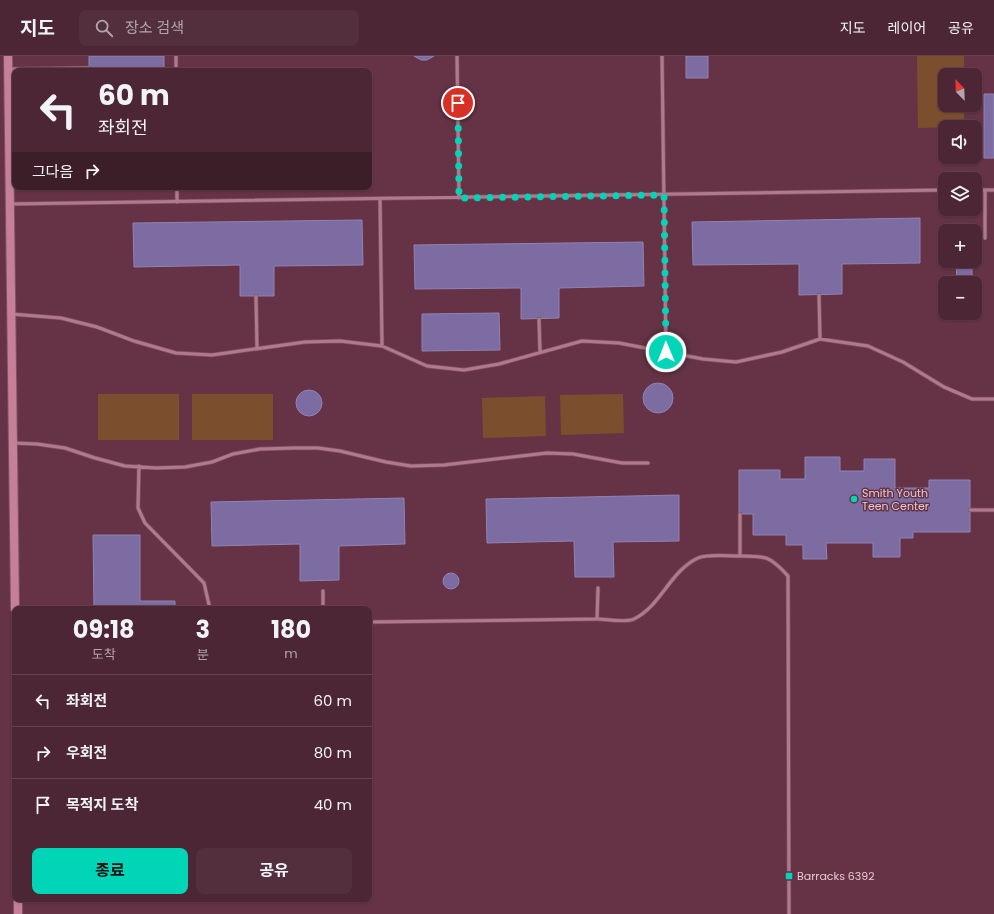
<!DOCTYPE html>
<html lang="ko">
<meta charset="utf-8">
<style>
:root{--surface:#4c2634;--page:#532e3c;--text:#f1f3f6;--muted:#b2a5ac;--line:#63434f;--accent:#00d5b7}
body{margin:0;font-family:Poppins,"Noto Sans KR",sans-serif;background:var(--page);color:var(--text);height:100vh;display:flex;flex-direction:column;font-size:15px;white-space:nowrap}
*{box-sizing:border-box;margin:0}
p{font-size:13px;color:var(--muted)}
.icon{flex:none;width:22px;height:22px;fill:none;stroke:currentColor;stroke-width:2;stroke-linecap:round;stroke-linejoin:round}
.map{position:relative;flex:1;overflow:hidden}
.panel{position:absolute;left:12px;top:550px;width:360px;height:296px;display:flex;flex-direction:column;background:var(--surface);border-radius:8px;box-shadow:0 1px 3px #0004,0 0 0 1px var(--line)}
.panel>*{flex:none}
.banner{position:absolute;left:12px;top:12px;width:360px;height:122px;border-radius:8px;box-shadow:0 1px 3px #0004,0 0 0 1px var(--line);background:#4c2634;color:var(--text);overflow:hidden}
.needle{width:26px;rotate:337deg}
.fabs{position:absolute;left:938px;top:12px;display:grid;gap:8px}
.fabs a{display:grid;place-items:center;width:44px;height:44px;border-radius:8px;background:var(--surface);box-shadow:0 1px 3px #0004,0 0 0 1px var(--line);font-size:20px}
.pin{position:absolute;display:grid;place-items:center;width:34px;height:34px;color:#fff;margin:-17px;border:2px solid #fff;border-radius:50%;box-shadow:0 1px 4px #0007}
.me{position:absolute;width:44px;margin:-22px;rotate:359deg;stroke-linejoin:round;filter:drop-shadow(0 0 3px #0008)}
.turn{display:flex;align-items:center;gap:14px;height:84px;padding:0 20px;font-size:18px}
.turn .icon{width:52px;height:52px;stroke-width:2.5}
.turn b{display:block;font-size:28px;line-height:34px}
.then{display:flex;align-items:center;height:38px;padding:0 20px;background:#0003;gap:8px;font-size:15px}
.eta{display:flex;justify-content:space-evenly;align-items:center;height:68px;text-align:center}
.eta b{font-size:24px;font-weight:700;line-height:28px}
.cta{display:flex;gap:8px;margin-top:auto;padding:8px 20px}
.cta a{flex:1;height:46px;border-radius:8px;background:var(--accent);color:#111;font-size:16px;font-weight:700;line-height:46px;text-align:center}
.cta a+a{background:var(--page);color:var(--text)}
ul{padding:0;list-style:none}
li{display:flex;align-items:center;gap:12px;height:52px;padding:0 20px;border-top:1px solid var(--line)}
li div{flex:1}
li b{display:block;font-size:15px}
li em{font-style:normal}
header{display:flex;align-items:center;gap:24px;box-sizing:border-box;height:56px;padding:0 20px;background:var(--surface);border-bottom:1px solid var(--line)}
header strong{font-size:19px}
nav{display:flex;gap:22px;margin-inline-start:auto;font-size:14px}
.search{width:280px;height:36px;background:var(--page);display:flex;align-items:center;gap:10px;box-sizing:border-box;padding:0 14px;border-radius:8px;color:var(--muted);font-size:15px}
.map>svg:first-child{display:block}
.green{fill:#7b4f2d}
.building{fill:#7c6ca1;stroke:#9182b5}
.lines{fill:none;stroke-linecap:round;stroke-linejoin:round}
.lane-casing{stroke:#7e5464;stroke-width:4.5}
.secondary-casing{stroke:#7e5464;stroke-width:10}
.lane{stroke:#b2788c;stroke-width:3}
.secondary{stroke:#c57f97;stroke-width:8}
.route{stroke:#00d5b7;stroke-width:7;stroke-dasharray:0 12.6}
.poi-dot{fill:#00d5b7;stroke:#653345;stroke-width:1.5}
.labels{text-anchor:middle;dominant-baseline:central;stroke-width:3;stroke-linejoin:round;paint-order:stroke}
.poi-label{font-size:11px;fill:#e8c8d2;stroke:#653345;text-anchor:start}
</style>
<header>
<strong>지도</strong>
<div class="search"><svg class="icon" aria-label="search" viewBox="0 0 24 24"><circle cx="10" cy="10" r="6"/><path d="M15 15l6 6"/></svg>장소 검색</div>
<nav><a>지도</a><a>레이어</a><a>공유</a></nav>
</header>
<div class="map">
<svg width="994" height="858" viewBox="0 0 994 858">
<rect width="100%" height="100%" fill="#653345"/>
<path class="green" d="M917,0H964V19H945V49H964V71L918,72Z
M98,338H179V384H98Z
M192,338H273V384H192Z
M623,338L624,377L561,379L560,339Z
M545,340L546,380L483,382L482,342Z"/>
<path class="building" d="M89,0H164V15H89Z
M414,0H434L427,4H421Z
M686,0H708V22H686Z
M984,38H994V102H984Z
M920,162V207L842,208V238L799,239V208L693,209L692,166Z
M362,164L363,209L274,210V240H240V209L134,211L133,167Z
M643,186L644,230L559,232V262L521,263V232L415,233L414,189Z
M956,205H972V227H957Z
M499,257L500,294L422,295V258Z
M643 342a15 15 0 1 1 30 0a15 15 0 1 1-30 0Z
M296 347a13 13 0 1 1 26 0a13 13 0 1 1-26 0Z
M805,401H840V415H864V403H895V432H929V424H970V476H913V482H900V501H873V487H826L827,503H803V489H786V479H753V458H739V414H780V423H805Z
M679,439V485L613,486L614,521H575L574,485L487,487L486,443Z
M404,442L405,488L339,490V524L300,525V488L212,490L211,446Z
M93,479H140V545H175V553H94Z
M443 525a8 8 0 1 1 16 0a8 8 0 1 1-16 0Z
M369,593H371L370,614H369Z"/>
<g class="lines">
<defs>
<path id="lane" d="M176,0V15
M457,0L459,142
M662,0L666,296
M9,13L89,12
M177,131V146
M975,134H994
M985,134V182
M380,143L382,290
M10,148L945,134
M819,239L820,283
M256,240L257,293
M11,258L61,262L97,271L134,285L176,297L212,299L305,286L340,285L382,290L427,310L464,314L499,308L582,285L619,287L703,303L736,306L782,296L820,283L868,290L903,306L944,331L972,343H994
M539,263L540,296
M13,387L37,388L65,392L95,402L125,410L156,412L185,411L212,406L233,398L260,393L294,392H318L340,395L386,406L411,410L444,409L547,397L573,398L622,407H648
M139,410L138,452L145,467L204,527L210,553
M970,454H994
M740,500V458
M323,553V535
M597,563L598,532
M369,566L597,563C606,563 627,567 634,563C661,550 670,515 698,502C707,498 727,500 738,500C765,500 769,499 788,520L789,858"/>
<path id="secondary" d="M8,0L15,553
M18,843V858"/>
</defs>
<use href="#lane" class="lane-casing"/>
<use href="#secondary" class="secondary-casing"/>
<use href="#lane" class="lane"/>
<use href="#secondary" class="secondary"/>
</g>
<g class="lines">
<path class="route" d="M458,47L459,142L664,139L666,296"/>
</g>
<g class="poi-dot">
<circle cx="854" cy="443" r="4"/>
<rect x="785" y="816" width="8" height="8" rx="2"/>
</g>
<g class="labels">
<g class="poi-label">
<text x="862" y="437">Smith Youth<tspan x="862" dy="13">Teen Center</tspan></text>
<text x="797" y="820">Barracks 6392</text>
</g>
</g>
</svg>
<div class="fabs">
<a><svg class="needle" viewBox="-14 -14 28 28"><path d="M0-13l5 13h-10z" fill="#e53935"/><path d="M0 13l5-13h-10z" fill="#b2a5ac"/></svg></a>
<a><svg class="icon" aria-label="sound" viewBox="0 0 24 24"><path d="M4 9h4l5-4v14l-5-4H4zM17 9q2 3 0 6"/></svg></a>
<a><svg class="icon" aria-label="layers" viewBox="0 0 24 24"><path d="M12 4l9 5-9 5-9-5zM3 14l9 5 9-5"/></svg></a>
<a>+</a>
<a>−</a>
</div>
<div class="pin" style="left:458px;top:47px;background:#d93025"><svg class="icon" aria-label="arrive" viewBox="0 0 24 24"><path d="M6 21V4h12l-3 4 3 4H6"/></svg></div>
<svg class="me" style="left:666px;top:296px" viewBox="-20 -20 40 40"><circle r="17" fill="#00d5b7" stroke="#fff" stroke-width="3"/><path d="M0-11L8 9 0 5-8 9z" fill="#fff"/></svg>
<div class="banner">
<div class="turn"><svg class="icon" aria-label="left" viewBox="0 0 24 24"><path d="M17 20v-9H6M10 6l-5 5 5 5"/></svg><div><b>60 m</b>좌회전</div></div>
<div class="then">그다음<svg class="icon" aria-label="right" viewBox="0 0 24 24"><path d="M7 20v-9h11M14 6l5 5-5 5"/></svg></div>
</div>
<section class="panel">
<div class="eta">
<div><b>09:18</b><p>도착</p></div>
<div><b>3</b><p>분</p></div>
<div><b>180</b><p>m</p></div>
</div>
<ul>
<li><svg class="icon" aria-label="left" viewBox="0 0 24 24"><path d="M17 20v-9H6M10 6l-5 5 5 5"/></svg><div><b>좌회전</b></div><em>60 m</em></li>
<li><svg class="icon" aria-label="right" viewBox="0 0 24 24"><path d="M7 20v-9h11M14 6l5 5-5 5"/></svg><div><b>우회전</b></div><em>80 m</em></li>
<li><svg class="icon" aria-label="arrive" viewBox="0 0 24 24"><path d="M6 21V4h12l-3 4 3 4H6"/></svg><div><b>목적지 도착</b></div><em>40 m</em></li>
</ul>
<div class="cta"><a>종료</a><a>공유</a></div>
</section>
</div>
